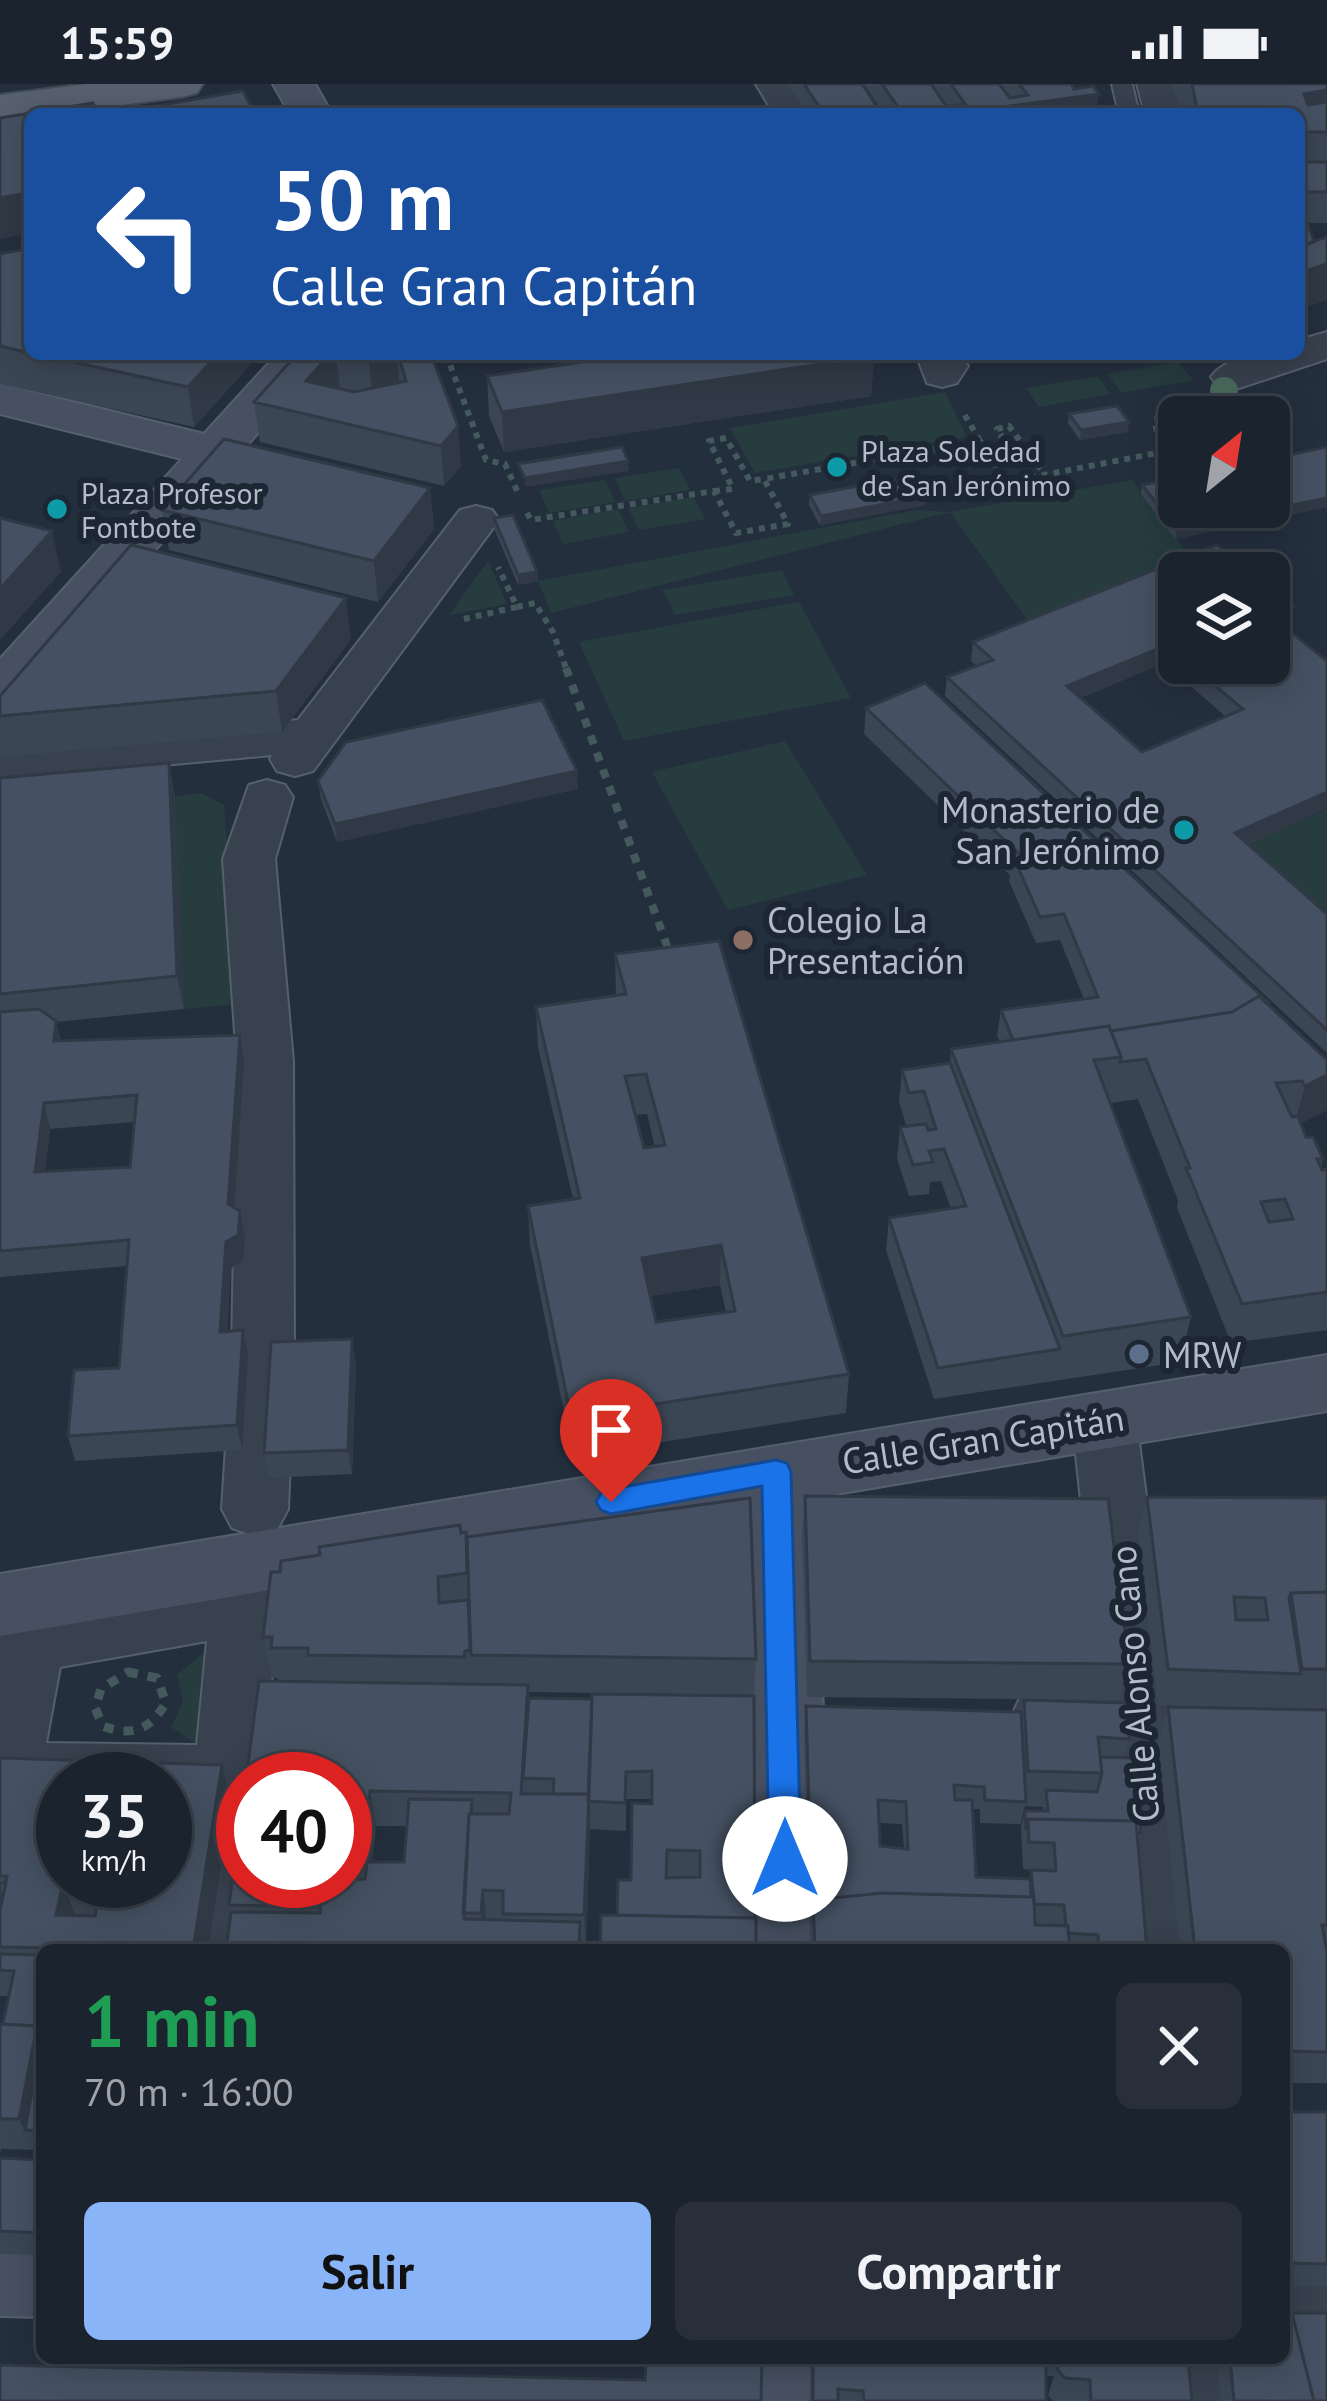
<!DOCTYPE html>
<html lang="es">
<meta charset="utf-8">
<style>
:root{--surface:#1b232e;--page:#282f3a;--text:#f1f3f6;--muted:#a0a4aa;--line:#39404a;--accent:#8ab4f8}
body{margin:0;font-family:"PT Sans",sans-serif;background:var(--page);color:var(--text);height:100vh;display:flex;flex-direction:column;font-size:45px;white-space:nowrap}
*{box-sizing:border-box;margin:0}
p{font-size:39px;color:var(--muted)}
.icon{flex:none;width:66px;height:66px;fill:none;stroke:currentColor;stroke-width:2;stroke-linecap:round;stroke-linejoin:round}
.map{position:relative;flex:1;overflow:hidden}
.panel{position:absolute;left:36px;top:1860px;width:1254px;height:420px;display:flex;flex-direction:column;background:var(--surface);border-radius:18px;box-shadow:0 6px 30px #0003,0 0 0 3px var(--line)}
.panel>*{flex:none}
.hud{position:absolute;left:24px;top:24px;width:1281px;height:252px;border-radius:18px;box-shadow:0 6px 30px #0003,0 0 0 3px var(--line);background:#1a4fa0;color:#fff;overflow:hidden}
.needle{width:78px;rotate:30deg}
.controls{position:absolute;left:1158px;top:312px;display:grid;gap:24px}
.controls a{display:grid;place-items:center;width:132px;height:132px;border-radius:18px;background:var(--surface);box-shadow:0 6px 30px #0003,0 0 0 3px var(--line);font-size:60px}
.speed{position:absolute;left:36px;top:1668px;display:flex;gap:24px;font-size:60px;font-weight:700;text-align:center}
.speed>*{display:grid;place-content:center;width:156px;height:156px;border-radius:50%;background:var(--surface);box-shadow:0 6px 30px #0003,0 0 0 3px var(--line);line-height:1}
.speed small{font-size:30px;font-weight:400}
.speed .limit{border:18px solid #d22;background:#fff;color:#111}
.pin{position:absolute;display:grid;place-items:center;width:102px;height:102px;color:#fff;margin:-123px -51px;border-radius:50% 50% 50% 0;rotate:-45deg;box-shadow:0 0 12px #0007}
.pin .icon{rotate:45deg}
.me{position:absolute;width:132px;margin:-66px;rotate:0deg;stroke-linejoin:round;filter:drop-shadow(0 0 9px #0008)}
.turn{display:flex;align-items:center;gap:42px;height:252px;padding:0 48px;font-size:54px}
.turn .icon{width:156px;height:156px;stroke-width:2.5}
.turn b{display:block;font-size:84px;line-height:102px}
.round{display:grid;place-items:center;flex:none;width:126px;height:126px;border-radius:18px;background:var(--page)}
.summary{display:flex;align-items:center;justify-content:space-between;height:204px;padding:0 48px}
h1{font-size:72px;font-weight:700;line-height:90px;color:#1e9e55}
.button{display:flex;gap:24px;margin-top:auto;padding:24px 48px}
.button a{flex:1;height:138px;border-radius:18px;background:var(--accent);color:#111;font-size:48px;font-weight:700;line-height:138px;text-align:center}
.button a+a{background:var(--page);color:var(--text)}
.status{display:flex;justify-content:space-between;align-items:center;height:84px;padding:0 60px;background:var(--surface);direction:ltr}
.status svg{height:33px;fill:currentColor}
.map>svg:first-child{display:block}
.green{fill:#263c3f}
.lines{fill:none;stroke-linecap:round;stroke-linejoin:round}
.lane-casing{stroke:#565f6c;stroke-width:4}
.street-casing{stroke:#565f6c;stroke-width:4}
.secondary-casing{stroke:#565f6c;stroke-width:4}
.primary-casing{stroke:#414a57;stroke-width:4}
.path-far2{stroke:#44595c;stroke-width:6;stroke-dasharray:6 6;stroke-linecap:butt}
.path-far1{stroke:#44595c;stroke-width:8;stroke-dasharray:9 9;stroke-linecap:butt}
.path{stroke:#44595c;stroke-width:9;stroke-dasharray:10 10;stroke-linecap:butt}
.lane{fill:#38414e;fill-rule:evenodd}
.street{fill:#38414e;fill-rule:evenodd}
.secondary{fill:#465061;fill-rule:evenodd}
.primary{fill:#56606e;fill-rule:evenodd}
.tree{fill:#4b6a5d}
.wall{fill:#3b4654;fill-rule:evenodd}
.shaded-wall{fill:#303945}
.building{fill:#455162;stroke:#303945;stroke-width:3;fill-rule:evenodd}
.route{fill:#1a73e8;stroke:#114b97;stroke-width:3}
.culture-dot{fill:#0f9aa8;stroke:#1d2633;stroke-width:4.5}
.education-dot{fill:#8d6e63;stroke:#1d2633;stroke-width:4.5}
.service-dot{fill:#5c6f8a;stroke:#1d2633;stroke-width:4.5}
.labels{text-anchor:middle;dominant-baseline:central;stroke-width:12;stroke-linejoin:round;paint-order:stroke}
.far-poi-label{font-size:30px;fill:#b4bcc9;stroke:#1d2633;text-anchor:start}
.poi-label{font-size:36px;fill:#b4bcc9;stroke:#1d2633;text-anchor:start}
.street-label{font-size:36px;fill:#b4bcc9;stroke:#1d2633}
</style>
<div class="status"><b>15:59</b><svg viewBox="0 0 49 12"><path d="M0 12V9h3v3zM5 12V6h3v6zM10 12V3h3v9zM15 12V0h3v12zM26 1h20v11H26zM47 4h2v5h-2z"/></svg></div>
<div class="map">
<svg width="1327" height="2317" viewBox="0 0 1327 2317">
<rect width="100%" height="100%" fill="#242f3e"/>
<path class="green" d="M1178,278L1193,296L1121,309L1107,290Z
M1098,292L1111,310L1039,323L1026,304Z
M945,308L967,353L755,389L730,344Z
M679,384L690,406L625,417L615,394Z
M605,396L615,418L549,429L539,406Z
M1132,396L1189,472L1028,537L950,428L551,529L538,497L917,426L950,428Z
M694,413L705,435L639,446L628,424Z
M618,425L629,448L563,460L553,437Z
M488,477L507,520L449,531Z
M782,486L794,511L675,531L663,506Z
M799,518L851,614L624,657L579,558Z
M785,657L867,791L728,826L652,688Z
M201,709L224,721L237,920L184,925L175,712Z
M1327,725V852L1231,767Z
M244,1535L230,1682L171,1643L183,1618L177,1591Z"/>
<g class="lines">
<defs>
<path id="lane" d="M1112,0H1132L1139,30H1119Z"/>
<path id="street" d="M756,0H794L812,30H774Z
M1137,0H1175L1183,30H1145Z
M1327,248V275L1233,306L1218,302L1211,293C1229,268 1271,270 1299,270V256Z
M916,270H960L968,282L957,299L942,303L927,299Z
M476,422L492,426L499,436L313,687L295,692L277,687L270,675L272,671L0,696V662L298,636L460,426Z
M267,696L285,701L293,713L275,775L293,977L294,1270L288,1425L278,1444L255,1452L232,1444L222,1425L232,1270L237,977L223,775L249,701Z
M1104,1309L1126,1317L1136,1335L1171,1607L1327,1611V1673L1177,1668L1196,1866H1122L1107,1665L1045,1663L1021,1654L1011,1633L1021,1612L1045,1603L1102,1604L1072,1335L1082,1317Z
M244,1493L268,1502L277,1522L265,1681L274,1695H243V1797H267L259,1866H185L205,1724L165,1723V1695H63V1722L0,1719V1551L6,1538L30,1530ZM207,1557L197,1661L46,1659L60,1583Z
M1284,2183H1327V2263H1284Z
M1155,2274H1237L1241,2317H1159Z"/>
<path id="secondary" d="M273,0H315L332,30H290Z
M277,270H327L19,621L0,626V575L182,375L0,330V300L204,350Z
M1327,1271V1327L813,1414L823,1625L825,1866H745L747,1625L742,1426L0,1552V1490Z
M0,2144L42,2145V2233L0,2232Z
M740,2274H830V2317H740Z"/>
<path id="primary" d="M86,0H203L197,9L182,13L0,37V11Z"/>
</defs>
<use href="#lane" class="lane-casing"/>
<use href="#street" class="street-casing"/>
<use href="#secondary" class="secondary-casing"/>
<use href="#primary" class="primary-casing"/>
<path class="path-far2" d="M446,270L486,376L505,380L519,411
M980,357L1008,398L1162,368L1154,336L1206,326
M995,381L1017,377L997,345L1009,342L1045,391
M714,407L733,405L709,357L726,354L750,397L764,395
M527,429L531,436L714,407L736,449L788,440L764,395L980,357L963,328
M517,523L535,519L553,548L567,587
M464,535L517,523L498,483"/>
<path class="path-far1" d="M566,584L670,870"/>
<path class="path" d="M128,1588L157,1594L166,1619C149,1646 133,1653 103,1642L95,1624L101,1605Z"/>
<use href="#lane" class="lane"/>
<use href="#street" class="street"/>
<use href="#secondary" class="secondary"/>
<use href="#primary" class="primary"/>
</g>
<circle class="tree" cx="1224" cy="307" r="14"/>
<path class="wall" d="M788,0H862L882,30H807Z
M864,0H1071L1096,30H884Z
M1172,0H1327V139H1308L1314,158L1327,153V216L1299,225V30H1183Z
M30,164V270H260L194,343L0,300V170Z
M297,270H431L461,382L444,402L260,358L254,318Z
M874,272L871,312L504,368L489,332L487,292Z
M1069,330L1129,338L1127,348L1080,356L1068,339Z
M1327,363V423L1175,455L1141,410L1142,401Z
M430,404L434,445L378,518L169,466L162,426Z
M810,411L927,412L926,421L820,441L809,421Z
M494,434L537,488L538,497L518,501L494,444Z
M1179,489V579H1269V503L1290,541L1285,543L1327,724L1248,760L1327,830V969L945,612L947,593L977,582L971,577L973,558ZM1164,579L1226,633L1142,668L1080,614Z
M351,555L282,648L0,673V612Z
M866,624L1269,919L1268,921L1327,1026L1301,1039L1306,1053L1323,1075L1321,1083L1322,1086L1327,1085V1246L1231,1259L1177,1124L1178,1116L1138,1015L1110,1019L1191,1233L1180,1278L934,1315L886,1166L889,1134L951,1125L941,1097L930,1098L929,1110L909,1112L897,1075L900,1043L921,1041V1039L906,1041L899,1018L902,986L950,979L951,965L1000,958L997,952L1001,926L1084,915L1060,856L1036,859L1009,797L1010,791L864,650Z
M169,679L175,712L184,925L56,938L61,957L240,951L244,977L234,1123L245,1152L243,1176L231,1184L227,1247L243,1246L248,1271L242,1366L75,1377L68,1352L119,1284L127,1182L0,1193V694ZM134,1038L130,1083L45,1087L50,1045Z
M318,697L578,705L337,758L321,715Z
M615,870L849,1290L846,1329L573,1372L530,1161L528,1122L573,1115L538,963L536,923L616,912ZM647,1030L655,1063L644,1064L635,1031ZM720,1201L726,1228L656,1238L650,1212Z
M356,1280L352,1390L269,1394L264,1369Z
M805,1412L1129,1580L1120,1616L807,1613L802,1450Z
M1147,1413L1327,1414V1999H1284V1866H1180L1158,1658L1168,1623L1245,1624L1158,1621L1138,1450Z
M461,1449L467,1453L756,1575L754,1611L528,1608L529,1614L592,1615L754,1612L756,1866L617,1831L631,1796L652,1715H626V1747L590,1745L586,1864H581V1866H226L231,1828L229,1821L243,1797H345V1695L277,1594H272L263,1553L280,1488L320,1471ZM376,1742H407L404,1778H373Z
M1024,1616L1129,1655L1124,1674L1141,1749L1138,1760L1147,1866H810L804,1645L806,1622L1021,1628ZM1025,1722L1043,1723V1727H1025L1021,1743L1023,1785L1048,1787L1031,1786L1029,1795L976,1793L973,1725H980V1739L1021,1740ZM879,1739L902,1740L904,1764L880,1762Z
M0,1674L222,1681L231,1716L208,1866H42V2066L1,2065L0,2070V1940H3L9,1912H0Z
M1284,2028H1327V2202H1284Z
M0,2074L42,2076V2171L0,2170Z
M1292,2229L1327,2317H1221L1217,2274H1284Z
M810,2274H1188L1192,2317H1053L1048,2311L1054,2292H1046V2317H810Z"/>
<path class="shaded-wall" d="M1327,6V42L1299,48L1304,10Z
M1099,10L1096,30H951Z
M28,109L30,122V149L0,155V114Z
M1327,180V216L1299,225V189Z
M218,270H260L194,343L188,303Z
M330,270H336L340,304L306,297Z
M372,270H397L400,306L373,317L369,277Z
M874,272L871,312L504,368L502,328Z
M1129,338L1127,348L1080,356L1081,346Z
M458,342L461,382L444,402L441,362Z
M628,377L629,387L525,403V394Z
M430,404L434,445L378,518L374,477Z
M927,412L926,421L820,441L821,432Z
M1327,414V423L1175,455L1177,445Z
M52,447L61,488L0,556V505Z
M537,488L538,497L518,501V491Z
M346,514L351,555L282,648L276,607Z
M1294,522L1290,541L1269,549L1271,532Z
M1167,561L1164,579L1064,620L1067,602Z
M169,679L175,712L184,925L177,892Z
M577,687L578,705L337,758L335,740Z
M1327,708V724L1231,767L1235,749Z
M56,937L63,963L54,957Z
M240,951L244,977L233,1146L228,1120Z
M1327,991V1026L1294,1042L1305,1002Z
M44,1019L50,1045L42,1114L35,1088Z
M240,1127L245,1152L243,1176L231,1184L226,1273L220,1248L226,1158Z
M721,1161L720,1201L642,1213V1174Z
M243,1246L248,1271L242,1366L237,1341Z
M352,1255L356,1280L352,1390L348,1366Z
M222,1681L231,1716L208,1866H193Z
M370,1707L376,1742L371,1799L365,1765Z
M589,1717L590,1745L586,1864L584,1831Z
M63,1799L76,1833L56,1831Z
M483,1806L487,1840L485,1863L481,1829Z
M37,1942L42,1953L25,2046L19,2035Z"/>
<path class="building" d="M804,0H862L882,30H824Z
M882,0H931L947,23L965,20L951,0H999L1010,14L1028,11L1019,0H1071L1074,5L1093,2L1099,10L951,30H903Z
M1192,0H1327V6L1304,10L1308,21L1327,18V48H1299V30H1198Z
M243,7L255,30H109Z
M93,19L98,30H30V116L28,109L0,114V34Z
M1299,78H1327V108H1299Z
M1299,111L1314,158L1300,162H1299Z
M1327,153V180L1299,189V162Z
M30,164V269L0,262V170Z
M37,270H218L188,303Z
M297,270H330L306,297L354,308L406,297L398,270H431L458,342L441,362L254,318Z
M356,270H372L369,277H353Z
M635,270H873L874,272L502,328L487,292Z
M1117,322L1129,338L1081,346L1069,330Z
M224,355L430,404L374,477L162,426Z
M622,363L628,377L525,394L518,380Z
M1327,363V414L1177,445L1142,401L1179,393V423H1269V375Z
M912,392L927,412L821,432L810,411Z
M513,431L537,488L518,491L494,434Z
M0,434L52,447L0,505Z
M131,461L346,514L276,607L0,632V612Z
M1217,461L1252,489H1179V571L1167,561L1067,602L1142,668L1243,625L1188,579H1269V503L1294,522L1271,532L1327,577V708L1235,749L1327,830V946L947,593L993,576L973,558Z
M925,599L1269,919L1267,920L1259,912L1232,928L1111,947L1109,942L1013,956L1001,926L1098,913L1064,830L1040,833L1012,770L1018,769L866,624Z
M542,616L577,687L335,740L318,697L346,658Z
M169,679L177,892L0,910V694Z
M719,857L849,1290L571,1333L528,1122L580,1114L536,923L626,910L615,870ZM646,990L665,1061L644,1064L625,992ZM721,1161L735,1227L656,1238L642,1174Z
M1259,912L1327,976V991L1305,1002L1302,997L1276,999L1292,1033L1298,1032L1306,1053H1313L1323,1075H1317L1322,1086L1327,1085V1208L1242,1220L1186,1084H1190L1146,975L1120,978L1121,973L1111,947L1232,928ZM1285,1115L1293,1135L1269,1138L1261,1118Z
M39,925L56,937L54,957L240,951L228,1120L240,1127L238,1151L226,1158L220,1248L243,1246L237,1341L68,1352L74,1286L119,1284L129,1156L0,1167V928ZM137,1011L130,1083L35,1088L44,1019Z
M1109,942L1121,973L1094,976L1191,1233L1063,1252L951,965Z
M950,979L1060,1265L938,1284L889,1134L966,1122L944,1065L929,1067L933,1078L913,1081L900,1043L926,1040L928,1046L936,1045L924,1007L909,1009L902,986Z
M352,1255L348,1366L264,1369L271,1258Z
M805,1412L1108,1415L1129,1580L810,1577Z
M1147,1413L1327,1414V1508L1291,1509L1289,1514L1301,1590L1168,1585ZM1234,1513L1265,1514L1268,1536H1236Z
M750,1414L756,1575L471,1571L467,1453Z
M460,1441L461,1449L466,1448L467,1489L438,1493L439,1519L468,1516L470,1566L465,1567L464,1573L308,1571V1564H271L272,1553H263L271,1488H280L281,1477L320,1471L319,1463Z
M1327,1508V1585H1302L1291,1509Z
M259,1597L528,1601L521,1710H589L584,1831L503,1830V1807L483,1806L481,1829H463L469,1730H509L511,1709L370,1707L365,1765H345V1695H246Z
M592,1610L754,1612L755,1834L617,1831L618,1796H631L632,1719L652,1720V1687L626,1688L625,1719L588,1717ZM667,1766L700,1767V1793L666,1794Z
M529,1614L592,1615L589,1710H553L554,1695L523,1694Z
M1024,1616L1127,1619L1129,1655L1098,1653L1102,1689L1028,1687Z
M806,1622L1021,1628L1026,1718L985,1716L984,1703L954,1701L955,1716H972L976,1793L1030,1795L1031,1813L882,1809L813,1816L812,1828ZM878,1716L906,1718L908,1765L880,1762Z
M1168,1623L1327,1626V1841H1322L1327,1868V1968L1284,1967V1866H1195Z
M1100,1673L1134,1674L1141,1749H1137L1136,1737L1028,1735L1026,1746L1025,1727H1048L1046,1706L1097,1708L1102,1689Z
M0,1674L222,1681L193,1866L0,1863V1826L7,1792H0ZM63,1695H165V1797H63ZM63,1799L100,1801L95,1832L56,1831Z
M243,1714V1797H321L319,1823L229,1821Z
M409,1715L472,1716L471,1730H469L464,1835L580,1838L579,1866H226L231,1828L320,1829L322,1797L365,1795L367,1778H404Z
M1028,1735L1136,1737L1147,1866H1099L1098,1851L1068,1849V1842H1066L1064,1821L1034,1820L1031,1786L1056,1787L1054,1759L1029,1758Z
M0,1799H6L0,1826Z
M882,1809L1034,1813L1035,1841L1068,1842L1070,1866H815L813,1816Z
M601,1831L756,1834V1866H600Z
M0,1870L42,1871V1948H40L37,1942L3,1940L14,1887L0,1886Z
M0,1940L37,1942L19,2035H0Z
M42,1953V2047L25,2046Z
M1284,2028H1327V2180L1284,2179Z
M0,2074L42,2076V2149L0,2147Z
M1284,2225H1291L1314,2317H1234L1230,2274H1284Z
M1292,2229H1327V2317H1314Z
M646,2274H762L761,2317H0V2281L645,2296Z
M813,2274H1046V2317H864L863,2307L838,2305V2317H813Z
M1062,2274H1188L1192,2317H1091L1090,2296L1065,2294L1057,2285Z"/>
<path class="route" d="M776,1376L787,1379L791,1388L801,1775L797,1786L785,1790L774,1786L769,1775L762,1402L611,1430L601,1426L596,1418L601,1409L611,1405Z"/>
<g class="culture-dot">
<circle cx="837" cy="383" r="12"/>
<circle cx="57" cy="425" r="12"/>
<circle cx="1184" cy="746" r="12"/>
</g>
<circle class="education-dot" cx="743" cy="856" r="12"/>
<circle class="service-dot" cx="1139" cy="1270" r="12"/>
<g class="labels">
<g class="far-poi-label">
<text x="861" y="366">Plaza Soledad<tspan x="861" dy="34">de San Jerónimo</tspan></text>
<text x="81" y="408">Plaza Profesor<tspan x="81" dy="34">Fontbote</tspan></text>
</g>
<g class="poi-label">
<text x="1160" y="725" text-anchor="end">Monasterio de<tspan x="1160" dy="41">San Jerónimo</tspan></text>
<text x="767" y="835">Colegio La<tspan x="767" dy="41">Presentación</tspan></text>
<text x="1163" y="1270">MRW</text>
</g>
<g class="street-label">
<text transform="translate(983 1355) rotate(-9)">Calle Gran Capitán</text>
<text transform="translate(1134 1600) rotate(-95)">Calle Alonso Cano</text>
</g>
</g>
</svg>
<div class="controls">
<a><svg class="needle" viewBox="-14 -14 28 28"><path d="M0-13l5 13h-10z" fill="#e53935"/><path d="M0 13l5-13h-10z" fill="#a0a4aa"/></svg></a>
<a><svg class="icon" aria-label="layers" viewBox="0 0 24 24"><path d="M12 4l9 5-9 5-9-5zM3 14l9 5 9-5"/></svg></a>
</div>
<div class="speed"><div>35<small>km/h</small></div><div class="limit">40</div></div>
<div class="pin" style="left:611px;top:1418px;background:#d93025"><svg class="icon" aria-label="arrive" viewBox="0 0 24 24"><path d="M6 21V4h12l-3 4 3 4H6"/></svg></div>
<svg class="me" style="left:785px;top:1775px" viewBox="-20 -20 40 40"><circle r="19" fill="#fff"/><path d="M0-13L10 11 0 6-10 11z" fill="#1a73e8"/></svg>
<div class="hud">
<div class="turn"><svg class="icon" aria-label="left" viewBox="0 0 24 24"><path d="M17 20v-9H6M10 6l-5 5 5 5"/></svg><div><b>50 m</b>Calle Gran Capitán</div></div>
</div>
<section class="panel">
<div class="summary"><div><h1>1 min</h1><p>70 m · 16:00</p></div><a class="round"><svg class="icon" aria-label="close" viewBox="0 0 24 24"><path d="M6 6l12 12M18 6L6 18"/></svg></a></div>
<div class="button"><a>Salir</a><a>Compartir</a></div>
</section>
</div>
